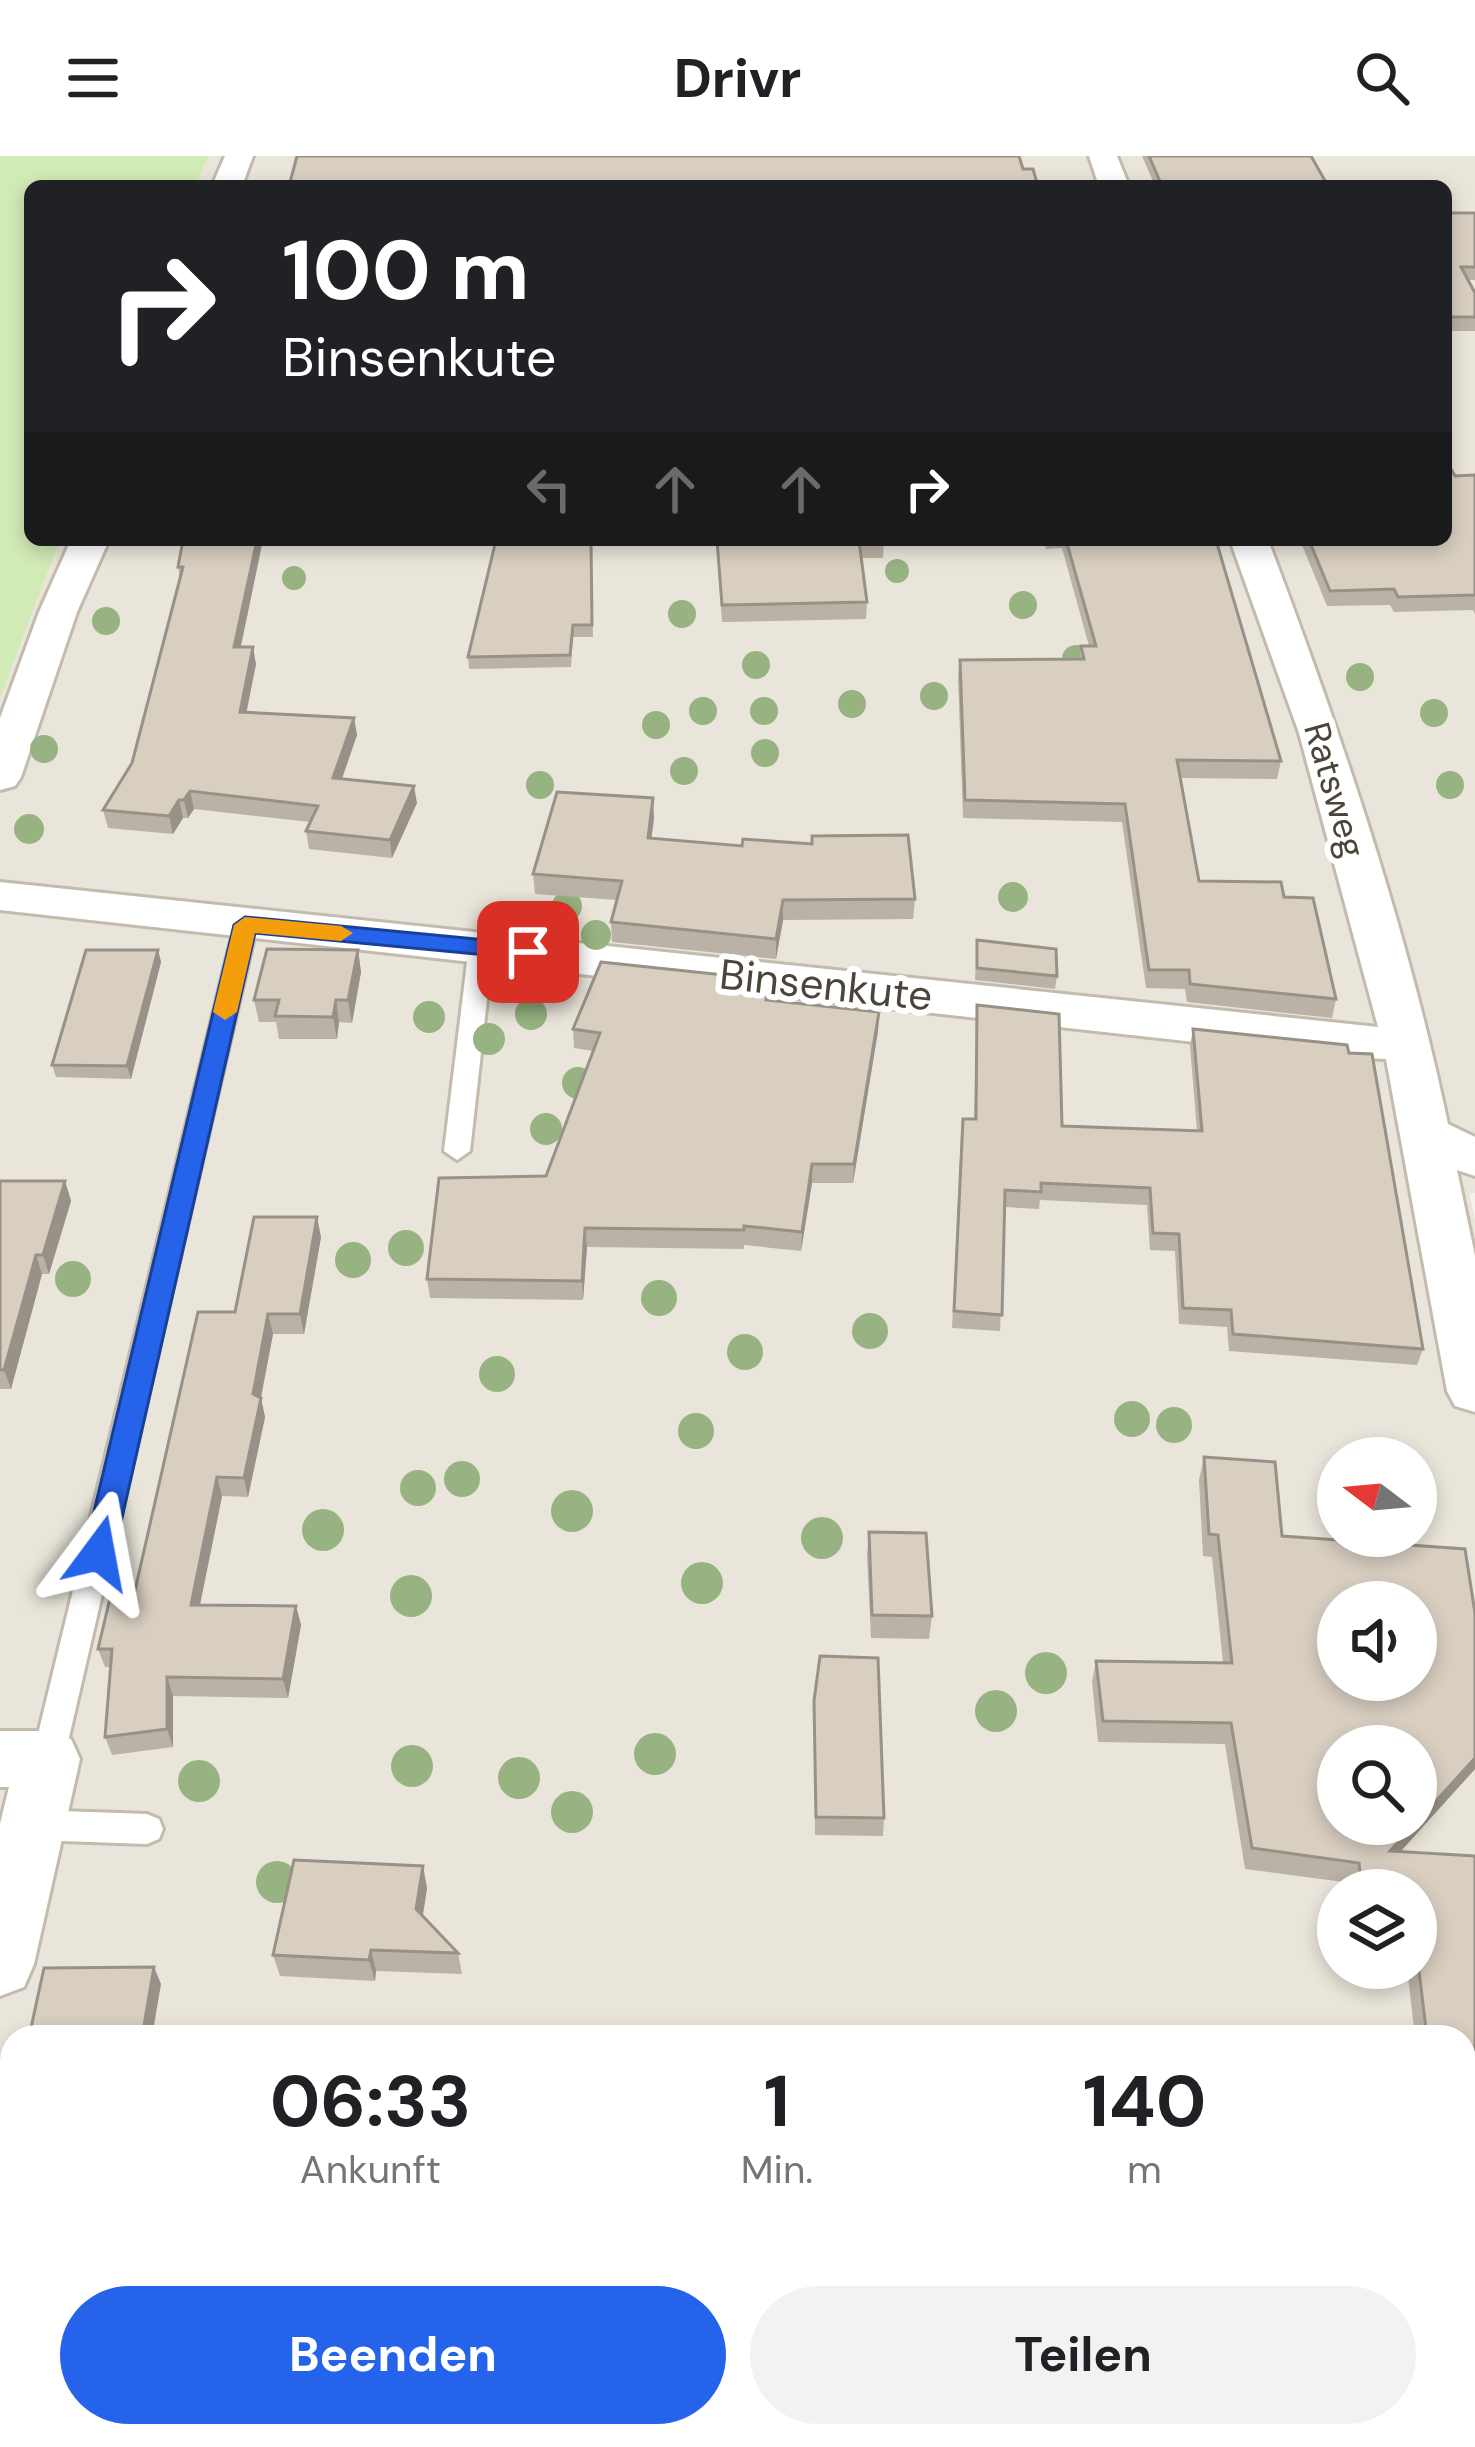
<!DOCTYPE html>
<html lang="de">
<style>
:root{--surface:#fff;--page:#f2f2f2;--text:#202124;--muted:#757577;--accent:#2563eb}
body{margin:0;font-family:"DM Sans",sans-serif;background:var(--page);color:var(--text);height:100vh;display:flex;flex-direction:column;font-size:45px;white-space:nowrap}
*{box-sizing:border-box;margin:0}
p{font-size:39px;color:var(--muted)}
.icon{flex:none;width:66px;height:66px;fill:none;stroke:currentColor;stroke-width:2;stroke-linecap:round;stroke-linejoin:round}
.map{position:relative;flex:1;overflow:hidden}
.side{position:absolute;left:0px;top:1869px;width:1476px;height:423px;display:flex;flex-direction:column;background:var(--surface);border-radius:36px 36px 0 0;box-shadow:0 6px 18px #0003}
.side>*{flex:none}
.hud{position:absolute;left:24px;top:24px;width:1428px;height:366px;border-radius:18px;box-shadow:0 6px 18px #0003;background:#202124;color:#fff;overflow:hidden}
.needle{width:78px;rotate:286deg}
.fabs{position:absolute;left:1317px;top:1281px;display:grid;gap:24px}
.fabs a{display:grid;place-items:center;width:120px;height:120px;border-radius:50%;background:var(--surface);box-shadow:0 6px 18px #0003;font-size:60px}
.pin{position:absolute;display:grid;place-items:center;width:102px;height:102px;color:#fff;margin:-51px;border-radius:24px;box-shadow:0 6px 18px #0006}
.me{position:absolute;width:132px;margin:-66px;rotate:13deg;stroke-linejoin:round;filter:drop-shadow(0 0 9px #0008)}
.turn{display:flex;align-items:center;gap:42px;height:252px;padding:0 60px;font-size:54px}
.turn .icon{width:156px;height:156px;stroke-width:2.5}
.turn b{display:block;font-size:84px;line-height:102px}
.lanes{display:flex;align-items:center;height:114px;padding:0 60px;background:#0003;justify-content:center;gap:60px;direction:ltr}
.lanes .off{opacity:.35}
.eta{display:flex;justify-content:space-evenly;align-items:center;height:204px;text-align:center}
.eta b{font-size:72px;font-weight:700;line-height:84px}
.button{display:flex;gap:24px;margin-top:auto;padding:24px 60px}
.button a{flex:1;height:138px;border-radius:72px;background:var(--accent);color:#fff;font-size:48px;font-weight:700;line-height:138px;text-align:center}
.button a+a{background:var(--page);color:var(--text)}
header{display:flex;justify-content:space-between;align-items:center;height:156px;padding:0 60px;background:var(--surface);font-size:54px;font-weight:700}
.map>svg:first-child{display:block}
.residential{fill:#eae5da;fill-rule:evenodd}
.green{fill:#d2eab5}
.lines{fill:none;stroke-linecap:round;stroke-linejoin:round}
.service-casing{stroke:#c2bbae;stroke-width:6}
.minor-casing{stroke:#c2bbae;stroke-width:6}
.service{fill:#fff;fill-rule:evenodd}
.minor{fill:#fff;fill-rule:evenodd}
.tree{fill:#97b381}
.wall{fill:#bab2a6}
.shaded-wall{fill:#979187}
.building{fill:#d8cfc1;stroke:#979187;stroke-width:3;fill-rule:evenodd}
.route{fill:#2563eb;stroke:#184099;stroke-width:3}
.slow{fill:#f59e0b}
.labels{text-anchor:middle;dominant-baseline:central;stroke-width:12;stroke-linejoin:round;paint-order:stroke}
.far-street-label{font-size:36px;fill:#4b4439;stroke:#fff}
.street-label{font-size:42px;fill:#4b4439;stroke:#fff}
</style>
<header><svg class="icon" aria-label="menu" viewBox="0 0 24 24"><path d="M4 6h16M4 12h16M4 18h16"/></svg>Drivr<svg class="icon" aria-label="search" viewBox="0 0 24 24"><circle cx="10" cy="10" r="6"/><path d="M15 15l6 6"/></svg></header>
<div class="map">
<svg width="1475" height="2291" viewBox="0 0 1475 2291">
<rect width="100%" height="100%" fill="#f6f3ec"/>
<path class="residential" d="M208,0H1475V1037H1469L1475,1064V2291H0V542L60,384H1446V30H196ZM1338,1302H1416V1380H1338ZM1338,1446H1416V1524H1338ZM1338,1590H1416V1668H1338ZM1338,1734H1416V1812H1338ZM12,1881H1464V2280H12Z"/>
<path class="green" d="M0,0H208L196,30H30V384H60L0,542Z"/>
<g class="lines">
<defs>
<path id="service" d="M246,761L257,768L64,1603L59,1613L48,1617L37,1613L32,1603L235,768Z
M481,783L493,790L470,995L457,1004L444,995L469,790Z
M33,1654L147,1658L159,1663L163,1673L159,1683L147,1688L33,1684L21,1679L17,1669L21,1659Z"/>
<path id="minor" d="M225,0H253L242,30H212Z
M1089,0H1117L1129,30H1099Z
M71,384H109L77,456L21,621L15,630L0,634V562L39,456Z
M1230,384H1268C1340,574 1406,768 1448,968L1475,981V1020L1457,1014L1475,1100V1256L1455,1250L1447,1235L1386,903L1322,900L0,754V726L1378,871L1299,577Z
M0,1575H48L71,1583L80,1603L34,1808L24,1831L0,1840V1668L9,1631H0Z"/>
</defs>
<use href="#service" class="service-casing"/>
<use href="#minor" class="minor-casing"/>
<use href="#service" class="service"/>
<use href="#minor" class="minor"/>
</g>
<g class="tree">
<circle cx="897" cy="415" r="12"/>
<circle cx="294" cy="422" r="12"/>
<circle cx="1023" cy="449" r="14"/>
<circle cx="682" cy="458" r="14"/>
<circle cx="106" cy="465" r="14"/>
<circle cx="1076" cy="503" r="14"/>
<circle cx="756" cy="509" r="14"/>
<circle cx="1360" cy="521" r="14"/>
<circle cx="934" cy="540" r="14"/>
<circle cx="852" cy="548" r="14"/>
<circle cx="703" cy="555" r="14"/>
<circle cx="764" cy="555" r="14"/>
<circle cx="1434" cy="557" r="14"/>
<circle cx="656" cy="569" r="14"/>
<circle cx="44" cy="593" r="14"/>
<circle cx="765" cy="597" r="14"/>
<circle cx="684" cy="615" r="14"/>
<circle cx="540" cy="629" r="14"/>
<circle cx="1450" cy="629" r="14"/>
<circle cx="29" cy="673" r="15"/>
<circle cx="1013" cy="741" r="15"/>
<circle cx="567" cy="750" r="15"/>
<circle cx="596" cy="779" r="15"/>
<circle cx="531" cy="858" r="16"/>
<circle cx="429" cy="861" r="16"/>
<circle cx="489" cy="883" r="16"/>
<circle cx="578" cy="927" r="16"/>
<circle cx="546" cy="973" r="16"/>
<circle cx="406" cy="1092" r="18"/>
<circle cx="353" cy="1104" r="18"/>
<circle cx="73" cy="1123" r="18"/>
<circle cx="659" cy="1142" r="18"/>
<circle cx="870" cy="1175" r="18"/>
<circle cx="745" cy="1196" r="18"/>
<circle cx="497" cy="1218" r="18"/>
<circle cx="1132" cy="1263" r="18"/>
<circle cx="1174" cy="1269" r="18"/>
<circle cx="696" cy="1275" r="18"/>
<circle cx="462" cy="1323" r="18"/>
<circle cx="418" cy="1332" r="18"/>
<circle cx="572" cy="1355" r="21"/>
<circle cx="323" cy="1374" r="21"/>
<circle cx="822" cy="1382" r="21"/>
<circle cx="702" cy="1427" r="21"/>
<circle cx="411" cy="1440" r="21"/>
<circle cx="1046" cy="1517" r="21"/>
<circle cx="996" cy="1555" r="21"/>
<circle cx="655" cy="1598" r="21"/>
<circle cx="412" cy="1610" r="21"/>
<circle cx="519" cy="1622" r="21"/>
<circle cx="199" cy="1625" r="21"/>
<circle cx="572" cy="1656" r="21"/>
<circle cx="277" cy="1726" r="21"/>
</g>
<path class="wall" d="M1142,0H1311L1328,30H1155Z
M1446,57H1475V124H1468L1475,137V175H1446Z
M1475,319V458L1473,454L1394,456L1390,449L1327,450L1300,384H1446L1455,320Z
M183,384L241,491L256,508L246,556L354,562L357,579L342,622L417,647L392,702L309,693L306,675L310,666L194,653L188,662H183L173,678L108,672L103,654L132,607L180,423L178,411Z
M591,384L593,481H573L571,511L469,513L468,501Z
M716,384H884L883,402H862L867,446L866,463L722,466Z
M1043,384H1216L1281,605L1277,623L1180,622L1199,725L1284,741L1336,843L1332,862L1187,846L1185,833L1146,832L1122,666L963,662L958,521L960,504L1080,503L1081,490H1089L1062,392L1046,393Z
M654,662L651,683L915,743L913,763L783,764L776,803L612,786L611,766L617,744L535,738L533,718Z
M977,784L1057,820L1055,833L975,824Z
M158,794L161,806L131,923L56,921L52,909Z
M358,794L361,816L352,867L339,866L337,883H279L276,866H259L254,844Z
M769,845L878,875L853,1027H812L801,1095L744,1089V1093L587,1091L583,1144L430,1142L427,1123L546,1020L593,895L574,892L573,873Z
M977,849L1062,970L1197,975L1190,890L1193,873L1423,1193L1417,1209L1229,1195L1227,1171L1179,1168L1175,1095L1150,1094L1147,1049L1040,1044L1039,1053L1005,1051L1000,1175L952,1172L961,980L974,963Z
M0,1025H65L71,1045L49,1118H42L11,1233H0Z
M321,1081L304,1178H273L260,1242L265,1261L248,1341L222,1340L200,1449L296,1450L301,1469L288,1542L173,1540V1591L112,1599L105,1581L111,1511H105L98,1493L134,1439L235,1156Z
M1204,1301L1282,1380L1475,1457V1613L1400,1696L1475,1700V2030H1464V1881H1415L1407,1812H1416V1734H1351V1727L1245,1713L1225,1588L1098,1586L1092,1526L1096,1505L1223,1506L1212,1401L1203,1400L1199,1324Z
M869,1376L932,1460L929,1483L871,1482L867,1400Z
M814,1545L884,1662L883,1680L815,1679Z
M427,1732L423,1760L458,1797L462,1818L376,1815L375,1825L280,1820L273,1799Z
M12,2022V2221H0V2077Z"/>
<path class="shaded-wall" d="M257,384H263L237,509L234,491Z
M253,491L256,508L243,574L240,556Z
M354,562L357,579L336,640L333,622Z
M414,630L417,647L392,702L390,684Z
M190,635L194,653L188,662L184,644Z
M653,642L654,662L649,702L648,682Z
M179,644L183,662L173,678L169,660Z
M783,744V764L776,803V783Z
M158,794L161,806L131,923L127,910Z
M358,794L361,816L352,867L348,844Z
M336,844L339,866L337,883L333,861Z
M879,856L878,875L853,1027L854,1008Z
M812,1008V1027L801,1095L802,1076Z
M65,1025L71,1045L49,1118L43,1099Z
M317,1061L321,1081L304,1178L300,1158Z
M585,1072L587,1091L583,1144L582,1125Z
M36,1099L42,1118L11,1233L4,1214Z
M268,1158L273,1178L260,1247L261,1242L265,1261L248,1341L244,1322L253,1238Z
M217,1321L222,1340L196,1468L191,1449Z
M296,1450L301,1469L288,1542L283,1523Z
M167,1521L173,1540V1591L167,1573Z
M1475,1602V1613L1382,1716L1390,1695Z
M423,1710L427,1732L420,1775L416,1753Z
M371,1794L376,1815L375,1825L369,1804Z
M154,1811L161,1828L152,1881H142Z
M426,2280H432L431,2291H425Z"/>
<path class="building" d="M297,0H1019L1023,13H1033L1038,30H289Z
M1149,0H1311L1328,30H1162Z
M1446,57H1475V111H1461L1475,137V161H1446Z
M1446,304L1455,320L1475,319V439L1398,441L1394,433L1330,435L1309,384H1446Z
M183,384H257L234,491H253L240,556L354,562L333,622L414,630L390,684L306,675L318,650L190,635L184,644H179L169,660L103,654L132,607L183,411H178Z
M496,384H591L592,469H573L570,499L468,501Z
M717,384H884V385H859L867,446L722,449Z
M1066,384H1216L1281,605L1177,604L1199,725L1281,726L1284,741L1313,742L1336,843L1190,828L1189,814H1149L1125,648L965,644L960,504L1084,503L1081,490H1096Z
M557,636L653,642L648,682L742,690L743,683L812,688V680L908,679L915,743L783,744L776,783L611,766L622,725L533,718Z
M977,784L1056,793L1057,820L977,812Z
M267,793L358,794L348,844H336L333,861L275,860L279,844H254Z
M86,794H158L127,910L52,909Z
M601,806L770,824L766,844L879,856L854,1008H812L802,1076L744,1070V1074L585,1072L582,1125L427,1123L439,1022L546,1020L600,877L573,873Z
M977,849L1059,858L1062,970L1202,975L1193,873L1347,889L1349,897L1372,898L1423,1193L1233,1178L1231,1154L1183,1152L1179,1078L1153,1077L1150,1032L1041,1027V1036L1005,1034L1002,1159L954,1155L963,963H976Z
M0,1025H65L43,1099H36L4,1214H0Z
M254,1061H317L300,1158H268L253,1238L261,1242L244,1322L217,1321L191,1449L296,1450L283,1523L167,1521V1573L105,1581L112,1493H98L111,1438L134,1439L198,1156H235Z
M1204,1301L1275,1306L1282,1380L1465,1393L1475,1457V1602L1416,1667V1590H1338V1668H1415L1390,1695L1475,1700V2012H1464V1881H1427L1416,1790V1734H1362L1359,1707L1252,1692L1231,1567L1103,1565L1096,1505L1232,1507L1218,1379L1209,1378ZM1338,1446H1416V1524H1338Z
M869,1376L926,1377L932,1460L872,1459Z
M820,1500L878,1502L884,1662L816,1661L814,1545Z
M294,1704L423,1710L416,1753L458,1797L371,1794L369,1804L273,1799Z
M154,1811L142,1881H29L44,1812Z
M12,2022V2207H0V2077Z
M283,2280H426L425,2291H281Z"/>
<path class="route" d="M245,761L528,788L540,796L528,803L255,777L114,1397L110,1405H89L84,1397L234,769Z"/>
<path class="slow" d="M245,761L341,770L353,777L341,785L255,777L237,856L225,864L213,856L234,769Z"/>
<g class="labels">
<g class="far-street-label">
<text transform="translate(1335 634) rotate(74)">Ratsweg</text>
</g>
<g class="street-label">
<text transform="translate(826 829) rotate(6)">Binsenkute</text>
</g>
</g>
</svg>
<div class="fabs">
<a><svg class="needle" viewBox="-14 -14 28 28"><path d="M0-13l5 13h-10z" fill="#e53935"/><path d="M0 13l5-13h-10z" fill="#757577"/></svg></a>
<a><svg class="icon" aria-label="sound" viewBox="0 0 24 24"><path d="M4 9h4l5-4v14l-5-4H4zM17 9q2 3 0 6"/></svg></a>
<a><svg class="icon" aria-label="search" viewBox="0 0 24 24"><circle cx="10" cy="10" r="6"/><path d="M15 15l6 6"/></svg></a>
<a><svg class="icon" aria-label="layers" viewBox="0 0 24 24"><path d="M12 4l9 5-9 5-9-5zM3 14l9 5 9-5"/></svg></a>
</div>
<div class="pin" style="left:528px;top:796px;background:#d93025"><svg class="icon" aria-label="arrive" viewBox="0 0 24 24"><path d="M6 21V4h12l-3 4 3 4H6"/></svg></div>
<svg class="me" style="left:99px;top:1397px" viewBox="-20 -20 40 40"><path d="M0-17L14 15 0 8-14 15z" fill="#2563eb" stroke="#fff" stroke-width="4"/></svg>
<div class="hud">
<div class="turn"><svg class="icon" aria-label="right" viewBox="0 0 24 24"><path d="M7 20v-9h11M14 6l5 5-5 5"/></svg><div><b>100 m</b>Binsenkute</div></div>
<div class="lanes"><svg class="icon off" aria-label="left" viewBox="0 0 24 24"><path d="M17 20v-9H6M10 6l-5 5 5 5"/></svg><svg class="icon off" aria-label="ahead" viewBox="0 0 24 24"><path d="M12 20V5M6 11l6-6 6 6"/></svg><svg class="icon off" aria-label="ahead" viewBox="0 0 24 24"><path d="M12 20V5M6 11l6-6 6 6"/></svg><svg class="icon" aria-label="right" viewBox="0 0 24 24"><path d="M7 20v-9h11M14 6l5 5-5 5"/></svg></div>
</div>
<section class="side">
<div class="eta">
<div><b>06:33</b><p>Ankunft</p></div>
<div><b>1</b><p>Min.</p></div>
<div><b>140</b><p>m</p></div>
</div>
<div class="button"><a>Beenden</a><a>Teilen</a></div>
</section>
</div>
